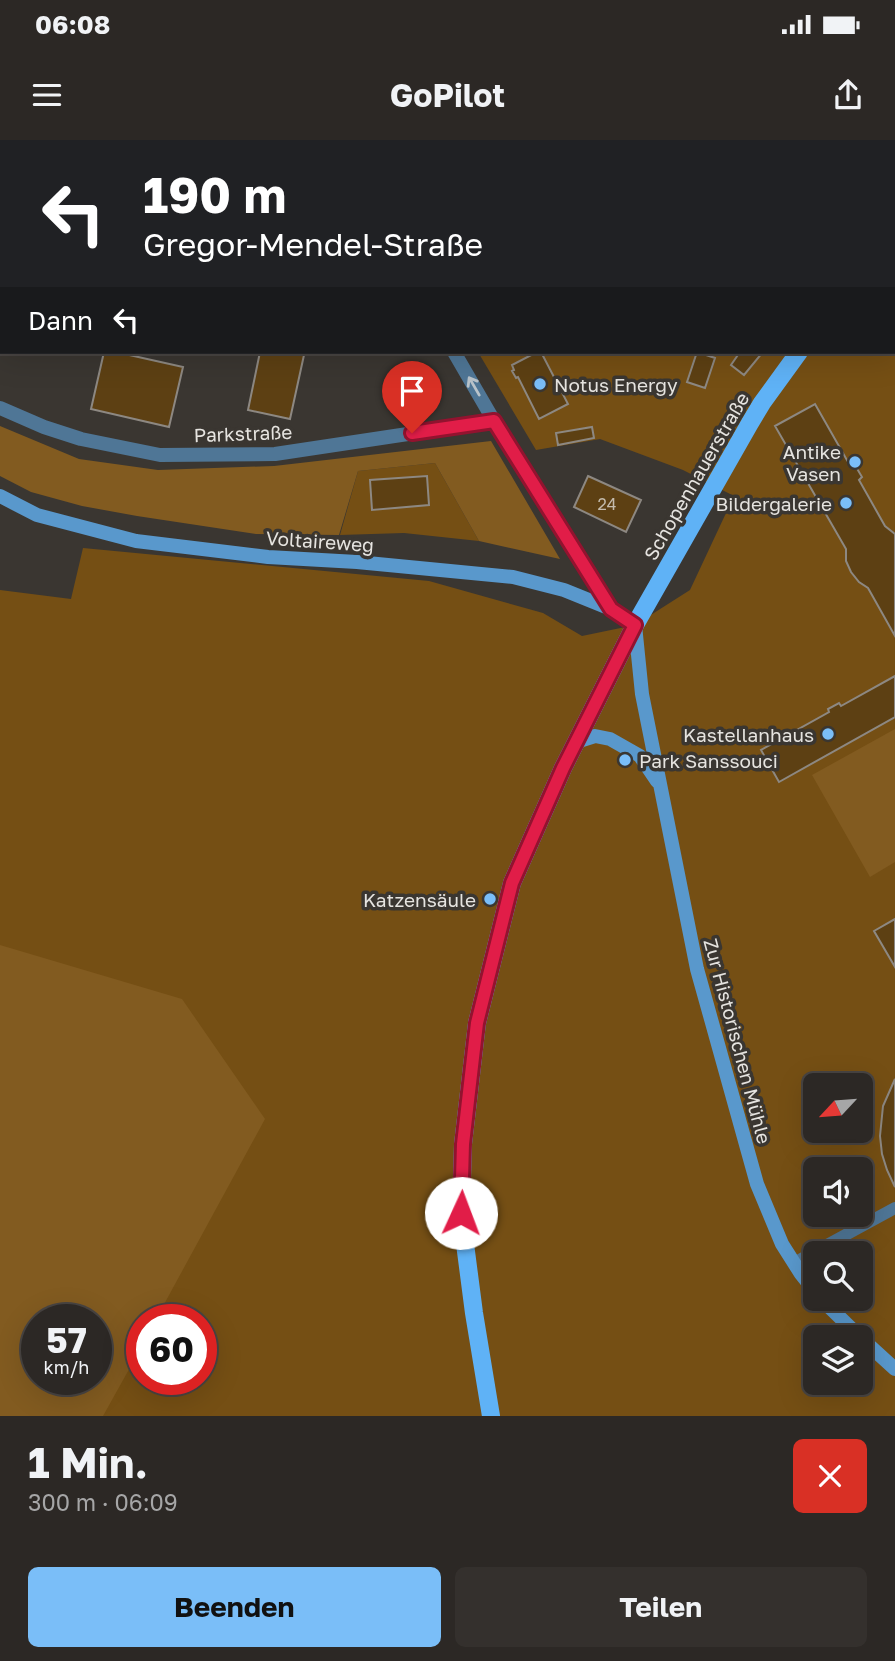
<!DOCTYPE html>
<html lang="de">
<meta charset="utf-8">
<style>
:root{--surface:#2c2825;--page:#34302d;--text:#f1f3f6;--muted:#a6a6a7;--line:#484442;--accent:#7abef8}
body{margin:0;font-family:"Golos Text",sans-serif;background:var(--page);color:var(--text);height:100vh;display:flex;flex-direction:column;font-size:26px;white-space:nowrap}
*{box-sizing:border-box;margin:0}
p{font-size:23px;color:var(--muted)}
.icon{flex:none;width:38px;height:38px;fill:none;stroke:currentColor;stroke-width:2;stroke-linecap:round;stroke-linejoin:round}
.map{position:relative;height:1276px;overflow:hidden}
.side{display:flex;flex-direction:column;background:var(--surface);flex:1}
.side>*{flex:none}
.top-card{position:absolute;left:0px;top:0px;width:896px;height:214px;box-shadow:0 7px 28px #0002,0 0 0 2px var(--line);background:#202124;color:#fff;overflow:hidden}
.needle{width:46px;rotate:244deg}
.fabs{position:absolute;left:803px;top:933px;display:grid;gap:14px}
.fabs a{display:grid;place-items:center;width:70px;height:70px;border-radius:10px;background:var(--surface);box-shadow:0 7px 28px #0002,0 0 0 2px var(--line);font-size:35px}
.speed{position:absolute;left:21px;top:1164px;display:flex;gap:14px;font-size:35px;font-weight:700;text-align:center}
.speed>*{display:grid;place-content:center;width:91px;height:91px;border-radius:50%;background:var(--surface);box-shadow:0 7px 28px #0002,0 0 0 2px var(--line);line-height:1}
.speed small{font-size:18px;font-weight:400}
.speed .limit{border:10px solid #d22;background:#fff;color:#111}
.pin{position:absolute;display:grid;place-items:center;width:60px;height:60px;color:#fff;margin:-72px -30px;border-radius:50% 50% 50% 0;rotate:-45deg;box-shadow:0 0 7px #0007}
.pin .icon{rotate:45deg}
.me{position:absolute;width:77px;margin:-38px;rotate:2deg;stroke-linejoin:round;filter:drop-shadow(0 0 5px #0008)}
.turn{display:flex;align-items:center;gap:24px;height:147px;padding:0 28px;font-size:32px}
.turn .icon{width:91px;height:91px;stroke-width:2.5}
.turn b{display:block;font-size:49px;line-height:60px}
.then{display:flex;align-items:center;height:66px;padding:0 28px;background:#0003;gap:14px;font-size:26px}
.round{display:grid;place-items:center;flex:none;width:74px;height:74px;border-radius:10px;background:var(--page)}
.summary{display:flex;align-items:center;justify-content:space-between;height:119px;padding:0 28px}
h1{font-size:42px;font-weight:700;line-height:52px}
.button{display:flex;gap:14px;margin-top:auto;padding:14px 28px}
.button a{flex:1;height:80px;border-radius:10px;background:var(--accent);color:#111;font-size:28px;font-weight:700;line-height:80px;text-align:center}
.button a+a{background:var(--page);color:var(--text)}
.status{display:flex;justify-content:space-between;align-items:center;height:49px;padding:0 35px;background:var(--surface);direction:ltr}
.status svg{height:19px;fill:currentColor}
header{display:flex;justify-content:space-between;align-items:center;height:91px;padding:0 28px;background:var(--surface);font-size:32px;font-weight:700}
.map>svg:first-child{display:block}
.green{fill:#754f14;fill-rule:evenodd}
.forest{fill:#825b20;fill-rule:evenodd}
.building{fill:#5d4013;stroke:#8d8882;stroke-width:2}
.lines{fill:none;stroke-linecap:round;stroke-linejoin:round}
.lane{stroke:#4f7696;stroke-width:12}
.street{stroke:#4f7696;stroke-width:14}
.secondary{stroke:#5998cc;stroke-width:14}
.primary{stroke:#5fb2f6;stroke-width:18}
.oneway{stroke:#b9c3ca}
.route-casing{stroke:#92132f;stroke-width:18}
.route{stroke:#e11d48;stroke-width:12}
.poi-dot{fill:#7abef8;stroke:#3a3631;stroke-width:2.5}
.labels{text-anchor:middle;dominant-baseline:central;stroke-width:7;stroke-linejoin:round;paint-order:stroke}
.number-label{font-size:16px;fill:#c4bbad}
.poi-label{font-size:19px;fill:#e6e4e0;stroke:#3a3631;text-anchor:end}
.street-label{font-size:19px;fill:#e6e4e0;stroke:#3a3631}
</style>
<div class="status"><b>06:08</b><svg viewBox="0 0 49 12"><path d="M0 12V9h3v3zM5 12V6h3v6zM10 12V3h3v9zM15 12V0h3v12zM26 1h20v11H26zM47 4h2v5h-2z"/></svg></div>
<header><svg class="icon" aria-label="menu" viewBox="0 0 24 24"><path d="M4 6h16M4 12h16M4 18h16"/></svg>GoPilot<svg class="icon" aria-label="share" viewBox="0 0 24 24"><path d="M12 15V3M7 8l5-5 5 5M5 13v7h14v-7"/></svg></header>
<div class="map">
<svg width="895" height="1276" viewBox="0 0 895 1276">
<rect width="100%" height="100%" fill="#3a3631"/>
<path class="green" d="M358,0H895V1276H0V450L71,459L83,408L429,441L543,473L582,496L635,485L690,450L734,356L683,330L600,299L536,310L478,212H894V2H359ZM816,945H861V990H816ZM816,1029H861V1074H816ZM816,1113H861V1158H816ZM37,1180H96V1239H37ZM142,1180H201V1239H142ZM816,1197H861V1242H816Z
M435,323L479,401L404,393L340,395L358,331Z"/>
<path class="forest" d="M0,286L79,319L158,330L274,326L491,301L560,419L479,401L435,323L358,331L339,395L256,394L137,376L82,366L31,352L0,336Z
M895,589V722L870,737L812,635Z
M0,805L182,859L265,979L156,1179L142,1180V1206L103,1276H0ZM37,1180H96V1239H37Z"/>
<path class="building" d="M104,212H116L183,227L169,287L91,269Z
M260,212H286L304,215L290,279L248,270Z
M537,212H541L568,264L539,279L518,237L516,238L512,231L514,230L512,225Z
M697,212L715,218L705,248L687,242Z
M740,212H763L744,235L731,225Z
M815,264L848,322L852,320L862,337L859,340L885,386L895,394V496L868,448L859,442L851,432L846,421V409L775,286Z
M592,287L594,298L558,305L556,293Z
M427,336L429,365L372,370L370,340Z
M588,336L641,360L626,392L574,367Z
M895,536V577L779,642L761,610L829,572L828,569L839,563L841,566Z
M895,779V827L874,791Z
M895,939V1047L887,1030L882,1014L880,996L883,966Z
M895,939V1047L887,1030L882,1014L880,996L883,966Z"/>
<g class="lines">
<path class="lane" d="M794,1123L895,1068"/>
<path class="street" d="M333,0L334,2
M454,212L494,281L611,469
M0,268L44,287L81,299L160,315L275,314L494,281"/>
<path class="secondary" d="M0,356L37,375L136,401L268,417L357,422L513,437L564,450L611,469L635,485L642,554L697,829L757,1044L782,1104L801,1134L816,1153
M576,602L595,596L610,599L640,616L657,641
M820,1158L860,1197
M861,1198L895,1229"/>
<path class="primary" d="M866,0V2
M491,1276L474,1173L461,1073L463,1004L477,883L512,743L563,628L635,485L750,283L762,263L799,212"/>
</g>
<defs><path id="oneway-shaft" d="M-6 0H5M1.5-3L5.5 0L1.5 3" fill="none" stroke-width="1.6" stroke-linecap="round" stroke-linejoin="round" transform="scale(1.75)"/></defs>
<use class="oneway" href="#oneway-shaft" transform="translate(474 246) rotate(-120)"/>
<g class="lines">
<defs>
<path id="route" d="M412,293L494,281L611,469L635,485L563,628L512,743L477,883L463,1004L461,1073"/>
</defs>
<use href="#route" class="route-casing"/>
<use href="#route" class="route"/>
</g>
<g class="poi-dot">
<circle cx="540" cy="244" r="7"/>
<circle cx="855" cy="322" r="7"/>
<circle cx="846" cy="363" r="7"/>
<circle cx="828" cy="594" r="7"/>
<circle cx="625" cy="620" r="7"/>
<circle cx="490" cy="759" r="7"/>
</g>
<g class="labels">
<g class="number-label">
<text x="607" y="364">24</text>
</g>
<g class="poi-label">
<text x="554" y="244" text-anchor="start">Notus Energy</text>
<text x="841" y="311">Antike<tspan x="841" dy="22">Vasen</tspan></text>
<text x="832" y="363">Bildergalerie</text>
<text x="814" y="594">Kastellanhaus</text>
<text x="639" y="620" text-anchor="start">Park Sanssouci</text>
<text x="476" y="759">Katzensäule</text>
</g>
<g class="street-label">
<text transform="translate(243 293) rotate(-2)">Parkstraße</text>
<text transform="translate(696 336) rotate(-60)">Schopenhauerstraße</text>
<text transform="translate(320 401) rotate(4)">Voltaireweg</text>
<text transform="translate(738 901) rotate(75)">Zur Historischen Mühle</text>
</g>
</g>
</svg>
<div class="fabs">
<a><svg class="needle" viewBox="-14 -14 28 28"><path d="M0-13l5 13h-10z" fill="#e53935"/><path d="M0 13l5-13h-10z" fill="#a6a6a7"/></svg></a>
<a><svg class="icon" aria-label="sound" viewBox="0 0 24 24"><path d="M4 9h4l5-4v14l-5-4H4zM17 9q2 3 0 6"/></svg></a>
<a><svg class="icon" aria-label="search" viewBox="0 0 24 24"><circle cx="10" cy="10" r="6"/><path d="M15 15l6 6"/></svg></a>
<a><svg class="icon" aria-label="layers" viewBox="0 0 24 24"><path d="M12 4l9 5-9 5-9-5zM3 14l9 5 9-5"/></svg></a>
</div>
<div class="speed"><div>57<small>km/h</small></div><div class="limit">60</div></div>
<div class="pin" style="left:412px;top:293px;background:#d93025"><svg class="icon" aria-label="arrive" viewBox="0 0 24 24"><path d="M6 21V4h12l-3 4 3 4H6"/></svg></div>
<svg class="me" style="left:461px;top:1073px" viewBox="-20 -20 40 40"><circle r="19" fill="#fff"/><path d="M0-13L10 11 0 6-10 11z" fill="#e11d48"/></svg>
<div class="top-card">
<div class="turn"><svg class="icon" aria-label="left" viewBox="0 0 24 24"><path d="M17 20v-9H6M10 6l-5 5 5 5"/></svg><div><b>190 m</b>Gregor-Mendel-Straße</div></div>
<div class="then">Dann<svg class="icon" aria-label="left" viewBox="0 0 24 24"><path d="M17 20v-9H6M10 6l-5 5 5 5"/></svg></div>
</div>
</div>
<section class="side">
<div class="summary"><div><h1>1 Min.</h1><p>300 m · 06:09</p></div><a class="round" style="background:#d93025;color:#fff"><svg class="icon" aria-label="close" viewBox="0 0 24 24"><path d="M6 6l12 12M18 6L6 18"/></svg></a></div>
<div class="button"><a>Beenden</a><a>Teilen</a></div>
</section>
